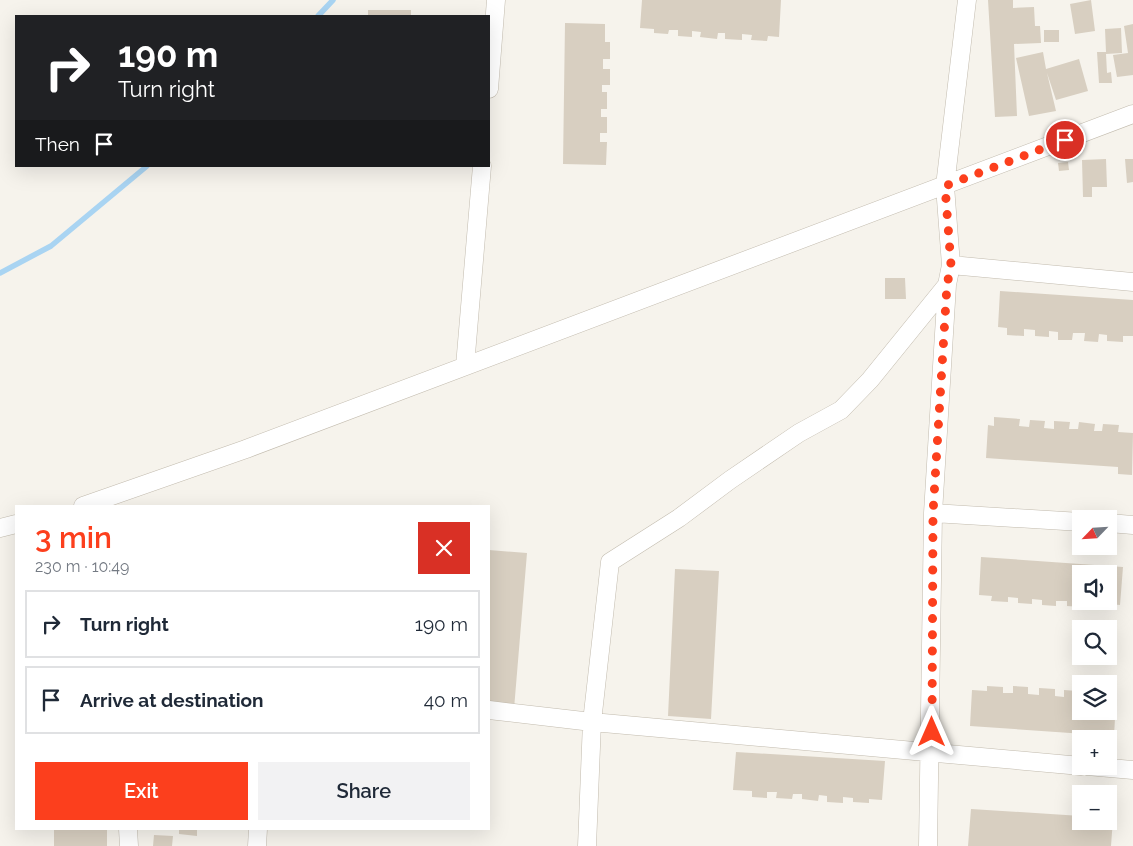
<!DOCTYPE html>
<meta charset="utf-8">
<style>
:root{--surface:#fff;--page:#f2f2f3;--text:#1f2937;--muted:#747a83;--line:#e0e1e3;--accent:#fc3f1d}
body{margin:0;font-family:Raleway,sans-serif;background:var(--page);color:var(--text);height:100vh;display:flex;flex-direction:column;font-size:19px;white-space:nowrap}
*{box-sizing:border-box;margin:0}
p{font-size:16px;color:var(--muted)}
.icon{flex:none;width:28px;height:28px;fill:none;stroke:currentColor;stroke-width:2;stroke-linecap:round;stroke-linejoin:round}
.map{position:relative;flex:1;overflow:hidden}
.drawer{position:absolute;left:15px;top:505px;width:475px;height:325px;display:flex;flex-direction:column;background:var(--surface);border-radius:0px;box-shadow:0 5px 20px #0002}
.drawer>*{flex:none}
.hud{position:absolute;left:15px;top:15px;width:475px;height:152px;border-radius:0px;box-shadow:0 5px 20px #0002;background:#202124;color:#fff;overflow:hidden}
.needle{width:32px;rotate:245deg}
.tools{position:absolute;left:1072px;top:510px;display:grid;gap:10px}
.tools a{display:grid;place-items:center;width:45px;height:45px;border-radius:0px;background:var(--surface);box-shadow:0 5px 20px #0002;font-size:25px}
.pin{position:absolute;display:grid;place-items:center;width:42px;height:42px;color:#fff;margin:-21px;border:2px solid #fff;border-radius:50%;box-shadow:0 1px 5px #0007}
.me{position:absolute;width:55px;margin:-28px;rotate:0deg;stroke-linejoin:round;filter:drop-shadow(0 0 4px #0008)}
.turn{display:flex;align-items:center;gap:18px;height:105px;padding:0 20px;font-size:22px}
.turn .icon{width:65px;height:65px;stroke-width:2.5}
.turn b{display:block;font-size:35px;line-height:42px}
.then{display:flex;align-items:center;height:48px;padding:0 20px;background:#0003;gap:10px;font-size:19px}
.round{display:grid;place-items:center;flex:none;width:52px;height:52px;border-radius:0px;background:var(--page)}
.headline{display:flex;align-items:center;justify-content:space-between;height:85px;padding:0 20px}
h1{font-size:30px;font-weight:600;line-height:38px;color:var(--accent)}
.primary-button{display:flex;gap:10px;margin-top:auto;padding:10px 20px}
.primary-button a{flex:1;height:58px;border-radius:0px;background:var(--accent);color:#fff;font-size:20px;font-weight:600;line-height:58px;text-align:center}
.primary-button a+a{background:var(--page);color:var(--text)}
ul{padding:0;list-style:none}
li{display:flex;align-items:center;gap:15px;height:68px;margin:0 10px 8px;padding:0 10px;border:2px solid var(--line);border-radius:0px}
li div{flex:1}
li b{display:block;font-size:19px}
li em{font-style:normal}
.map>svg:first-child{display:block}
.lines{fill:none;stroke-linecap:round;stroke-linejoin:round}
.stream{stroke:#a9d4f2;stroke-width:5.5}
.building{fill:#d8cfc1}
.street-casing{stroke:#c2bbae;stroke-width:19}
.street{stroke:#fff;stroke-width:18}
.route{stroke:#fc3f1d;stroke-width:9;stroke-dasharray:0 16.2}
</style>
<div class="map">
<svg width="1133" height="846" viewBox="0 0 1133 846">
<rect width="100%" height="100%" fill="#f6f3ec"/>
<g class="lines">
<path class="stream" d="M318,16L333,0
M0,273L51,246L147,166"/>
</g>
<path class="building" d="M642,0H781L779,37L768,36L767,41L751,40L752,35L742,34V40L725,39V33H718L717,39L700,37L701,32L692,31V37L678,36V30H669L668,34L654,33V29L640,28Z
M988,0H1013V8L1034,7L1035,26H1040L1041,43L1014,44L1017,116L995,117Z
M1091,0L1095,31L1075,34L1070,4Z
M368,10H411V16H368Z
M565,23L605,24V42H610V59H603V69H610V85H602V92H607V109H601V117H607V133H600V142H607L606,165L563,164Z
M1133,24V75L1117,77L1113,55L1128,53L1124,26Z
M1121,28L1122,53L1106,54L1107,73L1111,72L1112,83H1099L1097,52H1106L1105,29Z
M1044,30H1059V42H1044Z
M1043,52L1046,69L1079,59L1088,91L1056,100L1047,73L1056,111L1029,116L1016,58Z
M1106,159L1107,187H1092V197H1083L1082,160Z
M1125,159H1133V182L1127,183Z
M1068,162L1069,170L1059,171L1058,163Z
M885,278H905L906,299H885Z
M1000,291L1133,300V336H1123V342L1107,341V335L1099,334L1098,342L1084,341L1085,333H1073L1072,340H1058V332L1049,331V337L1035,336V330L1024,329V336L1007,335V328L998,327Z
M994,417L1020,419L1019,426L1029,427L1030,420L1045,421L1044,428L1054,429V421L1070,422L1069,429H1078L1079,422L1095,424L1094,431H1102L1103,424L1119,425L1118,432L1133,433L1132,475L1118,474V467L986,458L988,425L994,426Z
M489,550L527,553L514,709L489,706Z
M981,557L1123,567L1120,605L1106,604V610L1093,609V601H1109V574H1081L1082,607L1067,606V601H1056V606L1042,605V600L1032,599V604L1018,603V598L1008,597V602L991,601L992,596L979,595Z
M675,569L719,571L711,719L668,716Z
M987,686L1003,687V693H1013V686L1028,687V694L1039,695V688L1055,689V696L1064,697V690L1078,691V698H1081V711H1109V700H1116L1114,736L970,726L972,690L987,691Z
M736,752L885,761L882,800L869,799V803L853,802V798L843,797V803L827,802V796L819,795L818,801L802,799V794H793L792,799L776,798L777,792H767V798L752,797V791L733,790Z
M971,809L1081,816V821H1109V818L1113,819L1111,846H968Z
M54,829H107V846H54Z
M179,829H197V836L179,834Z
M154,835L173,836L172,846H153Z"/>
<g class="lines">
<defs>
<path id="street" d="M489,89L496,0
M951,265L1133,282
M465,366L482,166
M83,506L246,449L1133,114
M933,513L1081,522
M1109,523L1133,525
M0,528L16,524
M489,710L592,722L1081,766
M1087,766L1133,770
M128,829L129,846
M257,846L258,829
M587,846L592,722L610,562L679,518L730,480L799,433L841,410L870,380L947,285
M928,846L933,513L947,285L951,265L945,186L967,0"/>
</defs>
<use href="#street" class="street-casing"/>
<use href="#street" class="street"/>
</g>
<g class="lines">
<path class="route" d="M932,732L933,513L947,285L951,265L945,186L1065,140"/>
</g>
</svg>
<div class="tools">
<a><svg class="needle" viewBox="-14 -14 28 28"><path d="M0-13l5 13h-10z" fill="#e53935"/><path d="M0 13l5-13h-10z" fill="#747a83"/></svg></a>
<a><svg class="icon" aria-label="sound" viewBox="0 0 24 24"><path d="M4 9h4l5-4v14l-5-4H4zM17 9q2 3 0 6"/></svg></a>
<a><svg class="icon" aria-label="search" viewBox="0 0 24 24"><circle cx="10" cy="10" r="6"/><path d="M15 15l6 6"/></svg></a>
<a><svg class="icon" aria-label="layers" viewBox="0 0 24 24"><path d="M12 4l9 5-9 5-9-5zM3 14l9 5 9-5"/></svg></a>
<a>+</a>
<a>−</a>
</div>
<div class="pin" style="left:1065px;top:140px;background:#d93025"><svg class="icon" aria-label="arrive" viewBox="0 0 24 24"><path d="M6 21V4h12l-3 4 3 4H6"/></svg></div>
<svg class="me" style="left:932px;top:732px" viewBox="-20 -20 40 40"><path d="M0-17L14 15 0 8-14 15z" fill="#fc3f1d" stroke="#fff" stroke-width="4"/></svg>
<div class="hud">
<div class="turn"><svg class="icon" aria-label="right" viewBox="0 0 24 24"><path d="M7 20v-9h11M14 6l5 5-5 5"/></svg><div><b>190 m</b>Turn right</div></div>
<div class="then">Then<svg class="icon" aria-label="arrive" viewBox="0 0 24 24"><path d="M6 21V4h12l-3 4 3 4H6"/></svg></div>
</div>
<section class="drawer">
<div class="headline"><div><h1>3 min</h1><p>230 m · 10:49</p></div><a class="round" style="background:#d93025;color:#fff"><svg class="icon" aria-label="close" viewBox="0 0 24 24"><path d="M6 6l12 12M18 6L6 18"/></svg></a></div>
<ul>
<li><svg class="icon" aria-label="right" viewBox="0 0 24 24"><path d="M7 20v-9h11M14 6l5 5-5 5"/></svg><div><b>Turn right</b></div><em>190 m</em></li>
<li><svg class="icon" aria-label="arrive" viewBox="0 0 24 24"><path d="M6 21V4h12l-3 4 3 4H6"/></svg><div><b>Arrive at destination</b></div><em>40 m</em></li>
</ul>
<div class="primary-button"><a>Exit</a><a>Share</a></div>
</section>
</div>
